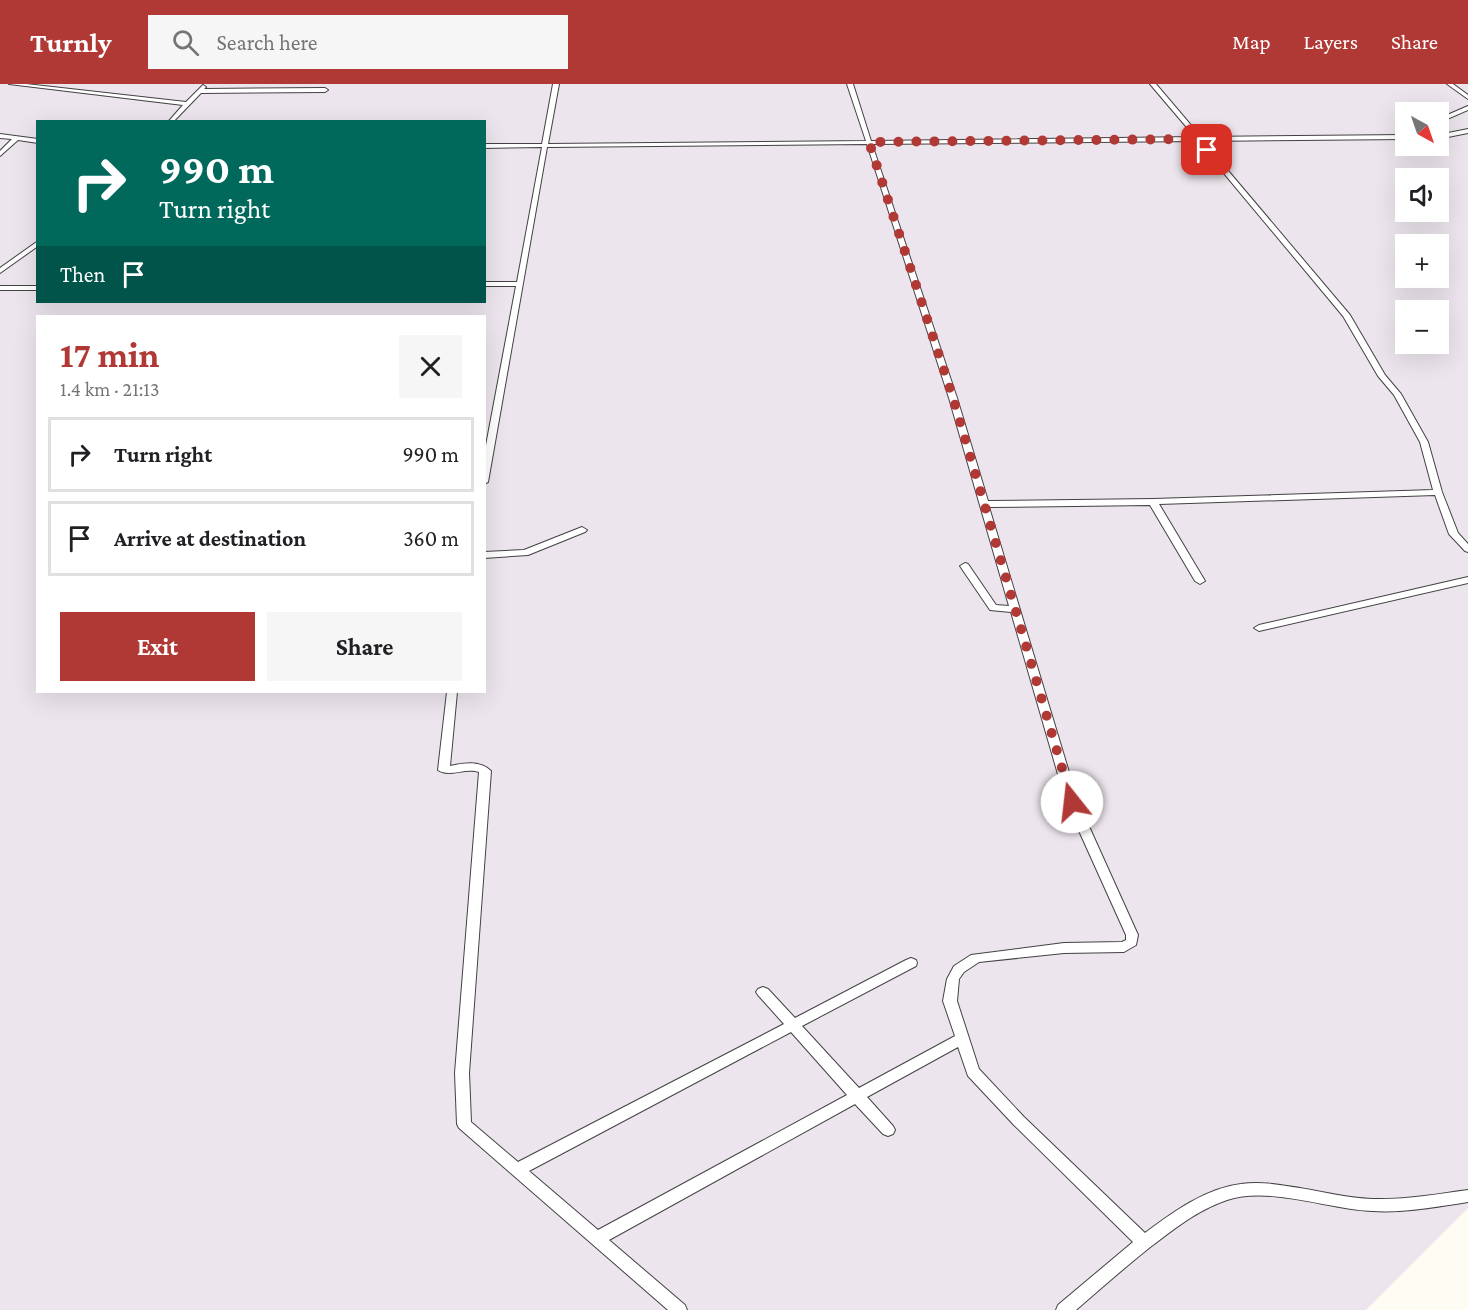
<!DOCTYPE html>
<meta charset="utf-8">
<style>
:root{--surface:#fff;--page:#f6f6f6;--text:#202124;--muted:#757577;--line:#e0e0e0;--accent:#b13935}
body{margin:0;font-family:"Crimson Pro",serif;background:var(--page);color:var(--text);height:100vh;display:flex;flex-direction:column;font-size:22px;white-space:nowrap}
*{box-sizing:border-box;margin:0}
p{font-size:20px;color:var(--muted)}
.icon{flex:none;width:33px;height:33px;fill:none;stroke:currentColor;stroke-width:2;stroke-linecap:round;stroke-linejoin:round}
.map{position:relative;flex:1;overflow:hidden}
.side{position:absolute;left:36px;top:231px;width:450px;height:378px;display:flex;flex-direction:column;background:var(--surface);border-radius:0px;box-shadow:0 6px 24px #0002}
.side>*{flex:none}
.banner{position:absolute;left:36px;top:36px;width:450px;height:183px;border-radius:0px;box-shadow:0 6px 24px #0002;background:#00695c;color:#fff;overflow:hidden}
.needle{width:39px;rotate:140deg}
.controls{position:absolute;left:1395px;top:18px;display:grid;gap:12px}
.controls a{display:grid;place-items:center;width:54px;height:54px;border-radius:0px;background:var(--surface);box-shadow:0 6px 24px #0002;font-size:30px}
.pin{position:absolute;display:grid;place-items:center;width:51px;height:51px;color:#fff;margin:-26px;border-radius:12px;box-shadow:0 3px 9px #0006}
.me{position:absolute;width:66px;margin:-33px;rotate:344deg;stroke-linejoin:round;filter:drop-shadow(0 0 4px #0008)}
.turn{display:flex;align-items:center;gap:21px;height:126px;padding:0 24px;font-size:27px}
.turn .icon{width:78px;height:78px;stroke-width:2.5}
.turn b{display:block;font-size:42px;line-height:51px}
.then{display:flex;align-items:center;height:57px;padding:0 24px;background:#0003;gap:12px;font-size:22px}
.round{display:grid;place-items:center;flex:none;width:63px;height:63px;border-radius:0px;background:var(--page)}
.overview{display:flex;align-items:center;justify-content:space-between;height:102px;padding:0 24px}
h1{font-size:36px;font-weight:700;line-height:45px;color:var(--accent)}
.primary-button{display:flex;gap:12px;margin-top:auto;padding:12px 24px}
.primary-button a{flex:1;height:69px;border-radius:0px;background:var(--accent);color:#fff;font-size:24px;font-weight:700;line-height:69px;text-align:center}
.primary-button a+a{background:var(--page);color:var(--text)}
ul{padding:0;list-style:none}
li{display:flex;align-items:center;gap:18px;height:75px;margin:0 12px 9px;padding:0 12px;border:3px solid var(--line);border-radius:0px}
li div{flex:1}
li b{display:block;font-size:22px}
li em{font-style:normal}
header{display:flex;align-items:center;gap:36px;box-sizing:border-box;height:84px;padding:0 30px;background:var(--accent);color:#fff}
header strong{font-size:28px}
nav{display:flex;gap:33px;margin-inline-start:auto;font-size:21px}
.search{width:420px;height:54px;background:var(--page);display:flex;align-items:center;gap:15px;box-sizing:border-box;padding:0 21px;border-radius:0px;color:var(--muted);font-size:22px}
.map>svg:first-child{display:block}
.industrial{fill:#ece5ed;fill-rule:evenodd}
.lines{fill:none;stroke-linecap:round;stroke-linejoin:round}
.minor-casing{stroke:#424242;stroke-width:2}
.minor{fill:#fff;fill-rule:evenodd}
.route{stroke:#b13935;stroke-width:10;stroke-dasharray:0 18}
</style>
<header>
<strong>Turnly</strong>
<div class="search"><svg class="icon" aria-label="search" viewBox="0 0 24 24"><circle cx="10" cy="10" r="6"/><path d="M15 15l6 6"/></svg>Search here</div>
<nav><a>Map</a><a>Layers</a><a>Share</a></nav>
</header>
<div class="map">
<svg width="1468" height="1226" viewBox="0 0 1468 1226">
<rect width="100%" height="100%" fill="#fefcf3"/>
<path class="industrial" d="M0,0H1468V1124L1366,1226H0ZM1406,28H1438V62H1406ZM38,38H484V218H38ZM1406,94H1438V128H1406ZM1406,160H1438V194H1406ZM1406,226H1438V260H1406ZM38,232H484V608H38Z"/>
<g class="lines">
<defs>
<path id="minor" d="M9,0H26L186,18L203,1L206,3L204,5L325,4L328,6L325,8L201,9L173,38H168L183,21Z
M553,0H559L548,60L866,57L847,0H853L871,57L1195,53L1150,0H1156L1201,53L1406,51V55L1203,57L1350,231L1385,291L1401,310L1428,358L1442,408L1458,449L1468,460V468L1465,467L1449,450L1435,411L1159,420L1205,497L1200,500L1195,497L1150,421L989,423L1078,718L1138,851L1136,861L1124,868L1064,869L979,878L964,888L959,895L957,917L979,985L1024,1033L1145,1149C1173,1128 1206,1104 1241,1100C1261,1097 1281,1101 1300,1104C1324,1108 1348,1114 1373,1115C1404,1116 1437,1110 1468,1106V1118C1436,1123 1404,1129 1372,1127C1328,1125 1269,1102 1227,1116C1197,1126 1173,1146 1149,1164C1124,1184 1100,1205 1076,1226H1056L1058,1221L1133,1158L1014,1041L968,992L958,963L867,1013L893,1042L895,1046L893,1050L888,1052L883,1050L855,1020L609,1156L685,1221L687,1226H668L459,1044L457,1040L455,989L479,688C466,683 449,694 438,686L447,608H457L450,682C464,679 480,676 491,687L469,989L471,1038L518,1078L784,940L758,911L756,908L758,905L763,903L768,905L795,934L906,876L911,874L916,876L917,879L916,882L802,942L859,1004L955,952L943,917L947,895L954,882L971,871L1064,859L1122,858L1126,856V851L1066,718L1011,528L990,526L960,482L965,479L968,480L996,521L1009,522L949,314L867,60L547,63L488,398L484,400V372L516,202H484V198H517L542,63L484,64V60H542ZM1197,57L1343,232L1378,292L1394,311L1420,358L1433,406L1153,415L988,417L957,314L872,60ZM791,948L847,1011L598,1146L529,1087Z
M1447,0H1453L1468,11V15Z
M1468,22V26L1438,39V35Z
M1468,45V49L1438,55V51Z
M0,50L38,55V59L18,56L0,72V67L12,55L0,54Z
M38,157V162L0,189V184Z
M0,202H38V206H0Z
M582,443L587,446L585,448L528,471L484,474V468L524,466Z
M1468,493V499L1259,547L1254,544L1259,541Z"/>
</defs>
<use href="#minor" class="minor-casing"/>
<use href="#minor" class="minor"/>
</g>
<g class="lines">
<path class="route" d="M1072,718L953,314L869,58L1197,55L1207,66"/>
</g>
</svg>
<div class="controls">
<a><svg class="needle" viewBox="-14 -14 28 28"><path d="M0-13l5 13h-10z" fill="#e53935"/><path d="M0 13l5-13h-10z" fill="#757577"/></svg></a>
<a><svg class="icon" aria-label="sound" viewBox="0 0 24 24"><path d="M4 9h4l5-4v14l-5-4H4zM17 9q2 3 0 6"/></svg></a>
<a>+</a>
<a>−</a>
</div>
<div class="pin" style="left:1207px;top:66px;background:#d93025"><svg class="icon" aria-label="arrive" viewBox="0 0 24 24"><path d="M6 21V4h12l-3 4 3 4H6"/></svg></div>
<svg class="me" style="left:1072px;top:718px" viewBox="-20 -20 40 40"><circle r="19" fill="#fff"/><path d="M0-13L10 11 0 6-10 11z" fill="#b13935"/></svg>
<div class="banner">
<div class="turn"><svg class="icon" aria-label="right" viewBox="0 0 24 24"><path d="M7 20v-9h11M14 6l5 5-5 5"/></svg><div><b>990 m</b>Turn right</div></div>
<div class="then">Then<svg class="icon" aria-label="arrive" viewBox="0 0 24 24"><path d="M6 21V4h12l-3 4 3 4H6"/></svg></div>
</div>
<section class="side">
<div class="overview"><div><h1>17 min</h1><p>1.4 km · 21:13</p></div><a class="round"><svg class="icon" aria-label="close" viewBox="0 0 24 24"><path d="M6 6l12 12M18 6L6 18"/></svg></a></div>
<ul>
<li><svg class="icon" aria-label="right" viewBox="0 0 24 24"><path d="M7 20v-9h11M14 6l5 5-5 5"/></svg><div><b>Turn right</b></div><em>990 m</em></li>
<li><svg class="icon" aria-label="arrive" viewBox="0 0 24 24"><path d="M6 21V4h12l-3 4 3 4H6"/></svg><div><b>Arrive at destination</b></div><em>360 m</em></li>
</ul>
<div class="primary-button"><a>Exit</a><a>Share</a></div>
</section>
</div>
